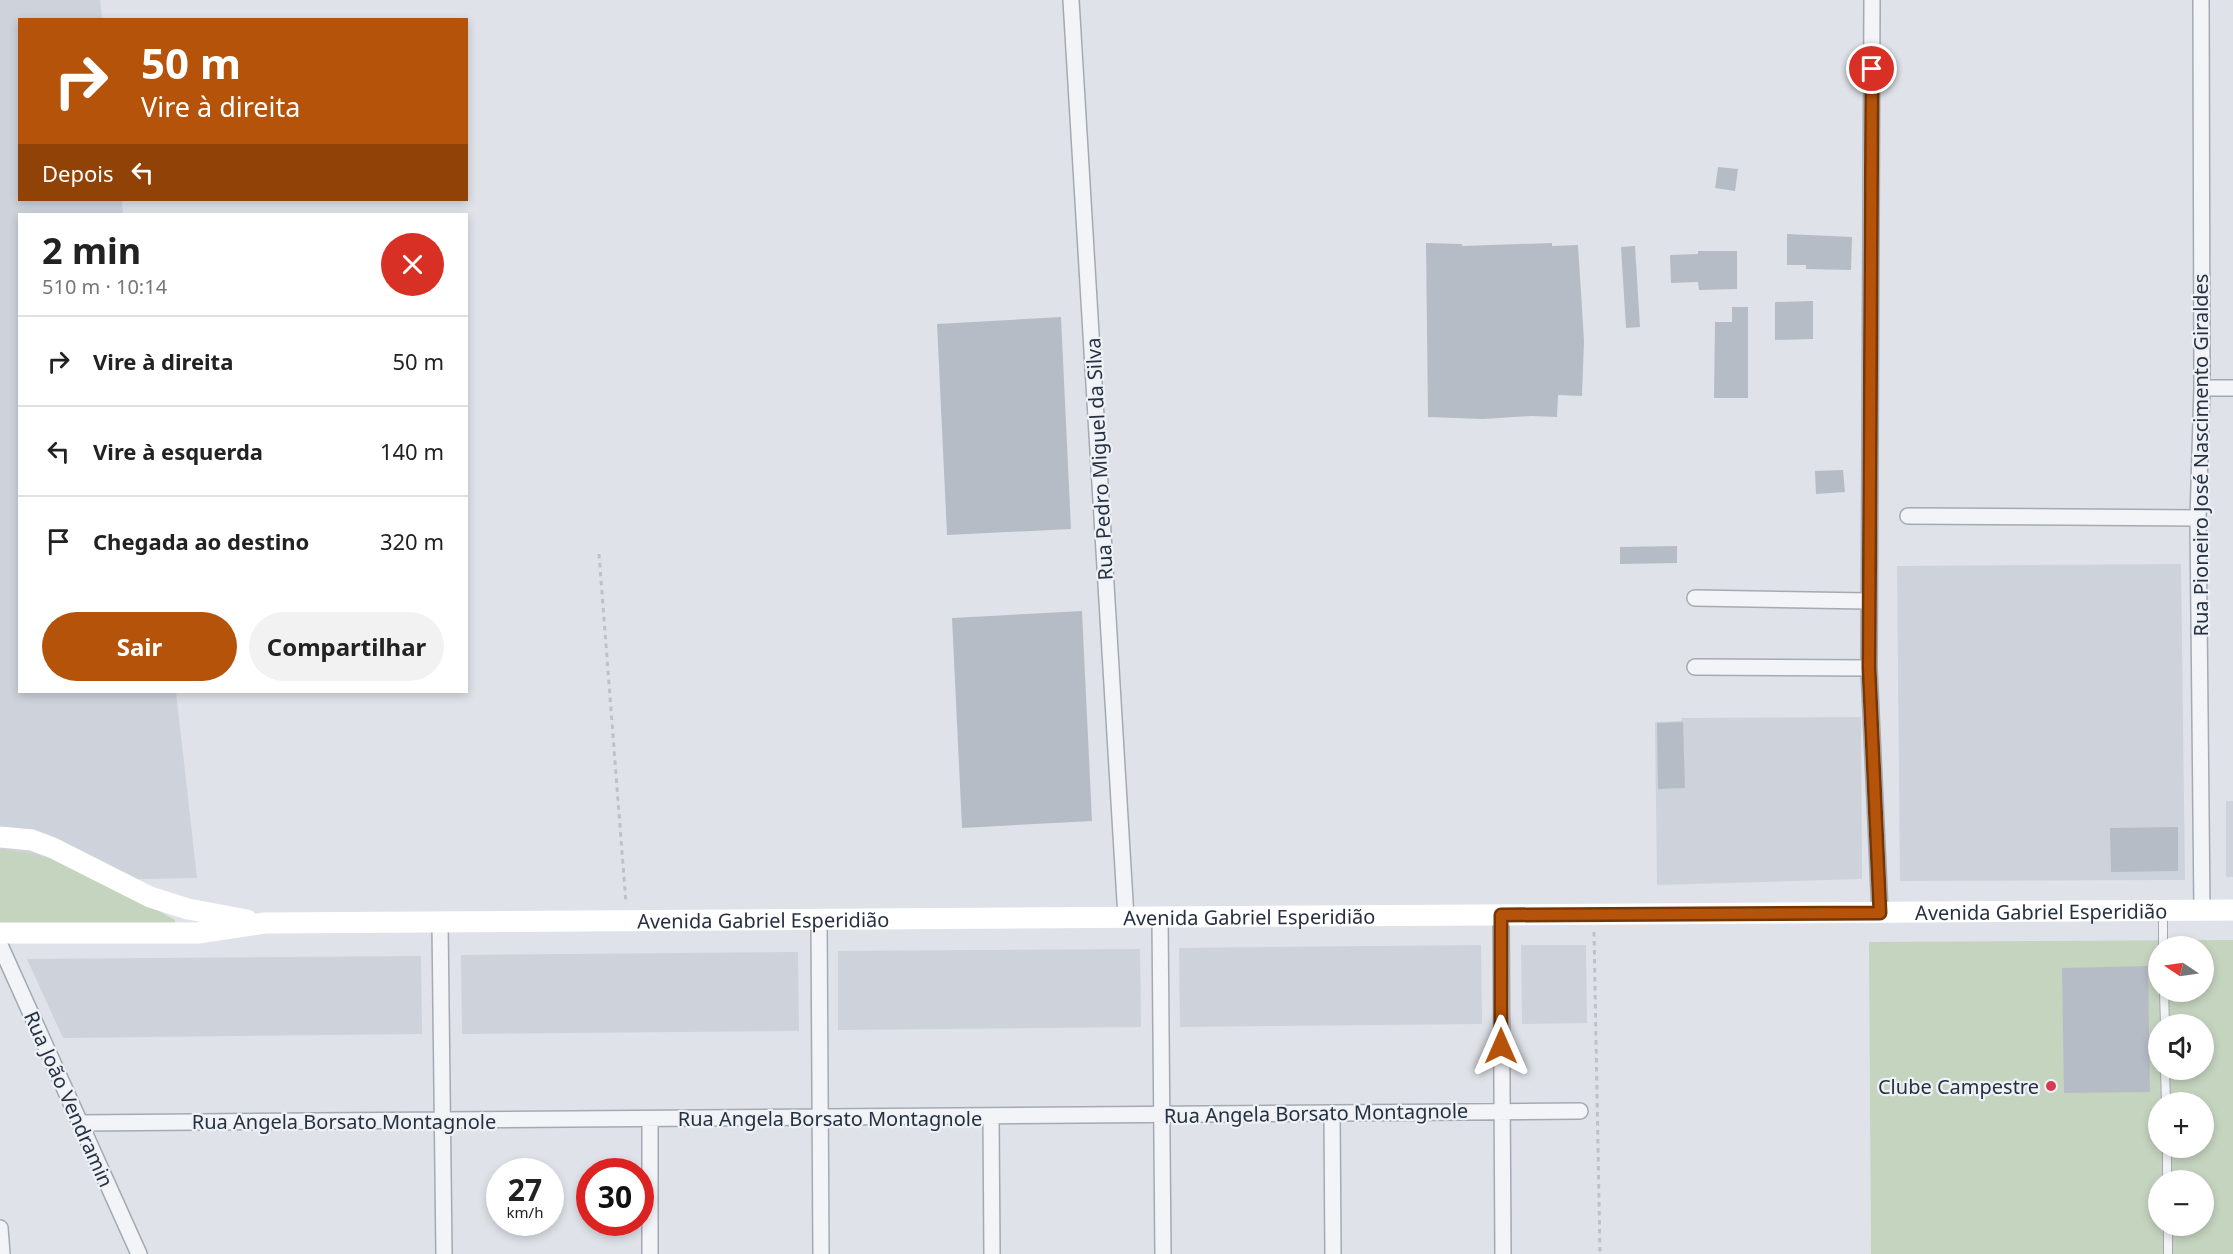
<!DOCTYPE html>
<html lang="pt">
<meta charset="utf-8">
<style>
:root{--surface:#fff;--page:#f2f2f2;--text:#222;--muted:#767676;--line:#e0e0e0;--accent:#b45309}
body{margin:0;font-family:"Noto Sans",sans-serif;background:var(--page);color:var(--text);height:100vh;display:flex;flex-direction:column;font-size:22px;white-space:nowrap}
*{box-sizing:border-box;margin:0}
p{font-size:20px;color:var(--muted)}
.icon{flex:none;width:33px;height:33px;fill:none;stroke:currentColor;stroke-width:2;stroke-linecap:round;stroke-linejoin:round}
.map{position:relative;flex:1;overflow:hidden}
.panel{position:absolute;left:18px;top:213px;width:450px;height:480px;display:flex;flex-direction:column;background:var(--surface);border-radius:0px;box-shadow:0 3px 9px #0003}
.panel>*{flex:none}
.banner{position:absolute;left:18px;top:18px;width:450px;height:183px;border-radius:0px;box-shadow:0 3px 9px #0003;background:#b45309;color:#fff;overflow:hidden}
.needle{width:39px;rotate:283deg}
.controls{position:absolute;left:2148px;top:936px;display:grid;gap:12px}
.controls a{display:grid;place-items:center;width:66px;height:66px;border-radius:50%;background:var(--surface);box-shadow:0 3px 9px #0003;font-size:30px}
.speed{position:absolute;left:486px;top:1158px;display:flex;gap:12px;font-size:30px;font-weight:700;text-align:center}
.speed>*{display:grid;place-content:center;width:78px;height:78px;border-radius:50%;background:var(--surface);box-shadow:0 3px 9px #0003;line-height:1}
.speed small{font-size:15px;font-weight:400}
.speed .limit{border:9px solid #d22;background:#fff;color:#111}
.pin{position:absolute;display:grid;place-items:center;width:51px;height:51px;color:#fff;margin:-26px;border:3px solid #fff;border-radius:50%;box-shadow:0 2px 6px #0007}
.me{position:absolute;width:66px;margin:-33px;rotate:0deg;stroke-linejoin:round;filter:drop-shadow(0 0 4px #0008)}
.turn{display:flex;align-items:center;gap:21px;height:126px;padding:0 24px;font-size:27px}
.turn .icon{width:78px;height:78px;stroke-width:2.5}
.turn b{display:block;font-size:42px;line-height:51px}
.then{display:flex;align-items:center;height:57px;padding:0 24px;background:#0003;gap:12px;font-size:22px}
.round{display:grid;place-items:center;flex:none;width:63px;height:63px;border-radius:32px;background:var(--page)}
.summary{display:flex;align-items:center;justify-content:space-between;height:102px;padding:0 24px}
h1{font-size:36px;font-weight:700;line-height:45px}
.primary-button{display:flex;gap:12px;margin-top:auto;padding:12px 24px}
.primary-button a{flex:1;height:69px;border-radius:36px;background:var(--accent);color:#fff;font-size:24px;font-weight:700;line-height:69px;text-align:center}
.primary-button a+a{background:var(--page);color:var(--text)}
ul{padding:0;list-style:none}
li{display:flex;align-items:center;gap:18px;height:90px;padding:0 24px;border-top:2px solid var(--line)}
li div{flex:1}
li b{display:block;font-size:22px}
li em{font-style:normal}
.map>svg:first-child{display:block}
.built{fill:#cdd2db}
.green{fill:#c5d4bf;fill-rule:evenodd}
.building{fill:#b6bcc6}
.lines{fill:none;stroke-linecap:round;stroke-linejoin:round}
.lane-casing{stroke:#a4aab3;stroke-width:10}
.street-casing{stroke:#a4aab3;stroke-width:18}
.path{stroke:#bdc1c8;stroke-width:3;stroke-dasharray:4.5 4.5;stroke-linecap:butt}
.lane{stroke:#f2f4f7;stroke-width:8}
.street{stroke:#f2f4f7;stroke-width:15}
.secondary{stroke:#fff;stroke-width:21}
.route-casing{stroke:#753606;stroke-width:15}
.route{stroke:#b45309;stroke-width:10}
.poi-dot{fill:#d73b54;stroke:#eef2f6;stroke-width:2}
.labels{text-anchor:middle;dominant-baseline:central;stroke-width:4.5;stroke-linejoin:round;paint-order:stroke}
.street-label{font-size:20px;fill:#273041;stroke:#eef2f6}
.poi-label{font-size:20px;fill:#273041;stroke:#eef2f6;text-anchor:end}
</style>
<div class="map">
<svg width="2233" height="1254" viewBox="0 0 2233 1254">
<rect width="100%" height="100%" fill="#dfe3e9"/>
<path class="built" d="M0,0H100L102,19L20,20V200H122L123,214H20V692H176L197,878L0,882Z
M2181,564L2185,880L1900,881L1897,566Z
M1861,717L1862,879L1657,885L1655,722L1681,721L1682,718Z
M2226,801H2233V877H2226Z
M1481,945L1482,1024L1180,1027L1179,948Z
M1521,945H1586L1587,1023L1522,1024Z
M1140,949L1141,1027L838,1030V951Z
M798,952L799,1031L462,1034L461,955Z
M421,956L422,1034L63,1038L27,959Z"/>
<path class="green" d="M0,849L37,855L53,860L161,912L175,920V923L0,925Z
M2233,940V1254H1871L1869,942ZM2158,946H2204V992H2158ZM2158,1024H2204V1070H2158ZM2158,1102H2204V1148H2158ZM2158,1180H2204V1226H2158Z"/>
<path class="building" d="M1718,167L1738,169L1735,191L1715,188Z
M1787,234L1852,237L1851,270L1806,269V265H1787Z
M1426,243L1462,244V246L1552,243V246L1578,245L1584,341L1582,396L1558,395L1557,417L1531,416L1483,419L1428,417Z
M1635,246L1640,327L1626,328L1621,247Z
M1698,251H1737V289L1699,290L1698,282L1671,283L1670,255L1698,254Z
M1813,301V339L1775,340V302Z
M1732,307H1748V398H1714L1715,322H1732Z
M1061,317L1071,529L947,535L937,324Z
M1843,470L1845,492L1816,494L1815,471Z
M1677,546V563L1620,564V547Z
M1082,611L1092,821L962,828L952,618Z
M1683,722L1685,788L1658,789L1657,723Z
M2178,827V871L2111,872L2110,828Z
M2148,966L2150,1092L2064,1093L2062,968Z"/>
<g class="lines">
<defs>
<path id="lane" d="M2163,912V946
M2164,992L2165,1024
M2165,1070L2166,1102
M2167,1148V1180
M2168,1226V1254"/>
<path id="street" d="M1071,0L1126,918
M1872,0L1869,668L1880,913
M2201,0L2202,388L2198,518L2202,911
M2202,388H2233
M1908,516L2198,518
M1695,598L1868,601
M1695,667L1869,668
M1501,915L1503,1254
M1160,918L1163,1254
M819,920L821,1254
M440,922L444,1254
M0,945L139,1254
M1332,1114L1333,1254
M991,1117L992,1254
M650,1119V1254
M80,1123L1580,1111
M0,1228L2,1254"/>
</defs>
<use href="#lane" class="lane-casing"/>
<use href="#street" class="street-casing"/>
<path class="path" d="M599,554L626,904
M1594,932L1600,1254"/>
<use href="#lane" class="lane"/>
<use href="#street" class="street"/>
<g class="secondary">
<path d="M0,837L32,840L53,848L150,897L188,909L247,920"/>
<path id="s1" d="M0,933H198L265,923L2233,910"/>
</g>
</g>
<g class="lines">
<defs>
<path id="route" d="M1501,1046V915L1880,913L1869,668L1872,69"/>
</defs>
<use href="#route" class="route-casing"/>
<use href="#route" class="route"/>
</g>
<circle class="poi-dot" cx="2051" cy="1086" r="6"/>
<g class="labels">
<g class="street-label">
<text transform="translate(2200 455) rotate(-90)">Rua Pioneiro José Nascimento Giraldes</text>
<text transform="translate(1099 459) rotate(-93)">Rua Pedro Miguel da Silva</text>
<text stroke="none"><textPath href="#s1" startOffset="2042">Avenida Gabriel Esperidião</textPath></text>
<text stroke="none"><textPath href="#s1" startOffset="1250">Avenida Gabriel Esperidião</textPath></text>
<text stroke="none"><textPath href="#s1" startOffset="764">Avenida Gabriel Esperidião</textPath></text>
<text transform="translate(69 1099) rotate(66)">Rua João Vendramin</text>
<text transform="translate(1316 1113) rotate(-1)">Rua Angela Borsato Montagnole</text>
<text x="830" y="1118">Rua Angela Borsato Montagnole</text>
<text x="344" y="1121">Rua Angela Borsato Montagnole</text>
</g>
<g class="poi-label">
<text x="2039" y="1086">Clube Campestre</text>
</g>
</g>
</svg>
<div class="controls">
<a><svg class="needle" viewBox="-14 -14 28 28"><path d="M0-13l5 13h-10z" fill="#e53935"/><path d="M0 13l5-13h-10z" fill="#767676"/></svg></a>
<a><svg class="icon" aria-label="sound" viewBox="0 0 24 24"><path d="M4 9h4l5-4v14l-5-4H4zM17 9q2 3 0 6"/></svg></a>
<a>+</a>
<a>−</a>
</div>
<div class="speed"><div>27<small>km/h</small></div><div class="limit">30</div></div>
<div class="pin" style="left:1872px;top:69px;background:#d93025"><svg class="icon" aria-label="arrive" viewBox="0 0 24 24"><path d="M6 21V4h12l-3 4 3 4H6"/></svg></div>
<svg class="me" style="left:1501px;top:1046px" viewBox="-20 -20 40 40"><path d="M0-17L14 15 0 8-14 15z" fill="#b45309" stroke="#fff" stroke-width="4"/></svg>
<div class="banner">
<div class="turn"><svg class="icon" aria-label="right" viewBox="0 0 24 24"><path d="M7 20v-9h11M14 6l5 5-5 5"/></svg><div><b>50 m</b>Vire à direita</div></div>
<div class="then">Depois<svg class="icon" aria-label="left" viewBox="0 0 24 24"><path d="M17 20v-9H6M10 6l-5 5 5 5"/></svg></div>
</div>
<section class="panel">
<div class="summary"><div><h1>2 min</h1><p>510 m · 10:14</p></div><a class="round" style="background:#d93025;color:#fff"><svg class="icon" aria-label="close" viewBox="0 0 24 24"><path d="M6 6l12 12M18 6L6 18"/></svg></a></div>
<ul>
<li><svg class="icon" aria-label="right" viewBox="0 0 24 24"><path d="M7 20v-9h11M14 6l5 5-5 5"/></svg><div><b>Vire à direita</b></div><em>50 m</em></li>
<li><svg class="icon" aria-label="left" viewBox="0 0 24 24"><path d="M17 20v-9H6M10 6l-5 5 5 5"/></svg><div><b>Vire à esquerda</b></div><em>140 m</em></li>
<li><svg class="icon" aria-label="arrive" viewBox="0 0 24 24"><path d="M6 21V4h12l-3 4 3 4H6"/></svg><div><b>Chegada ao destino</b></div><em>320 m</em></li>
</ul>
<div class="primary-button"><a>Sair</a><a>Compartilhar</a></div>
</section>
</div>
